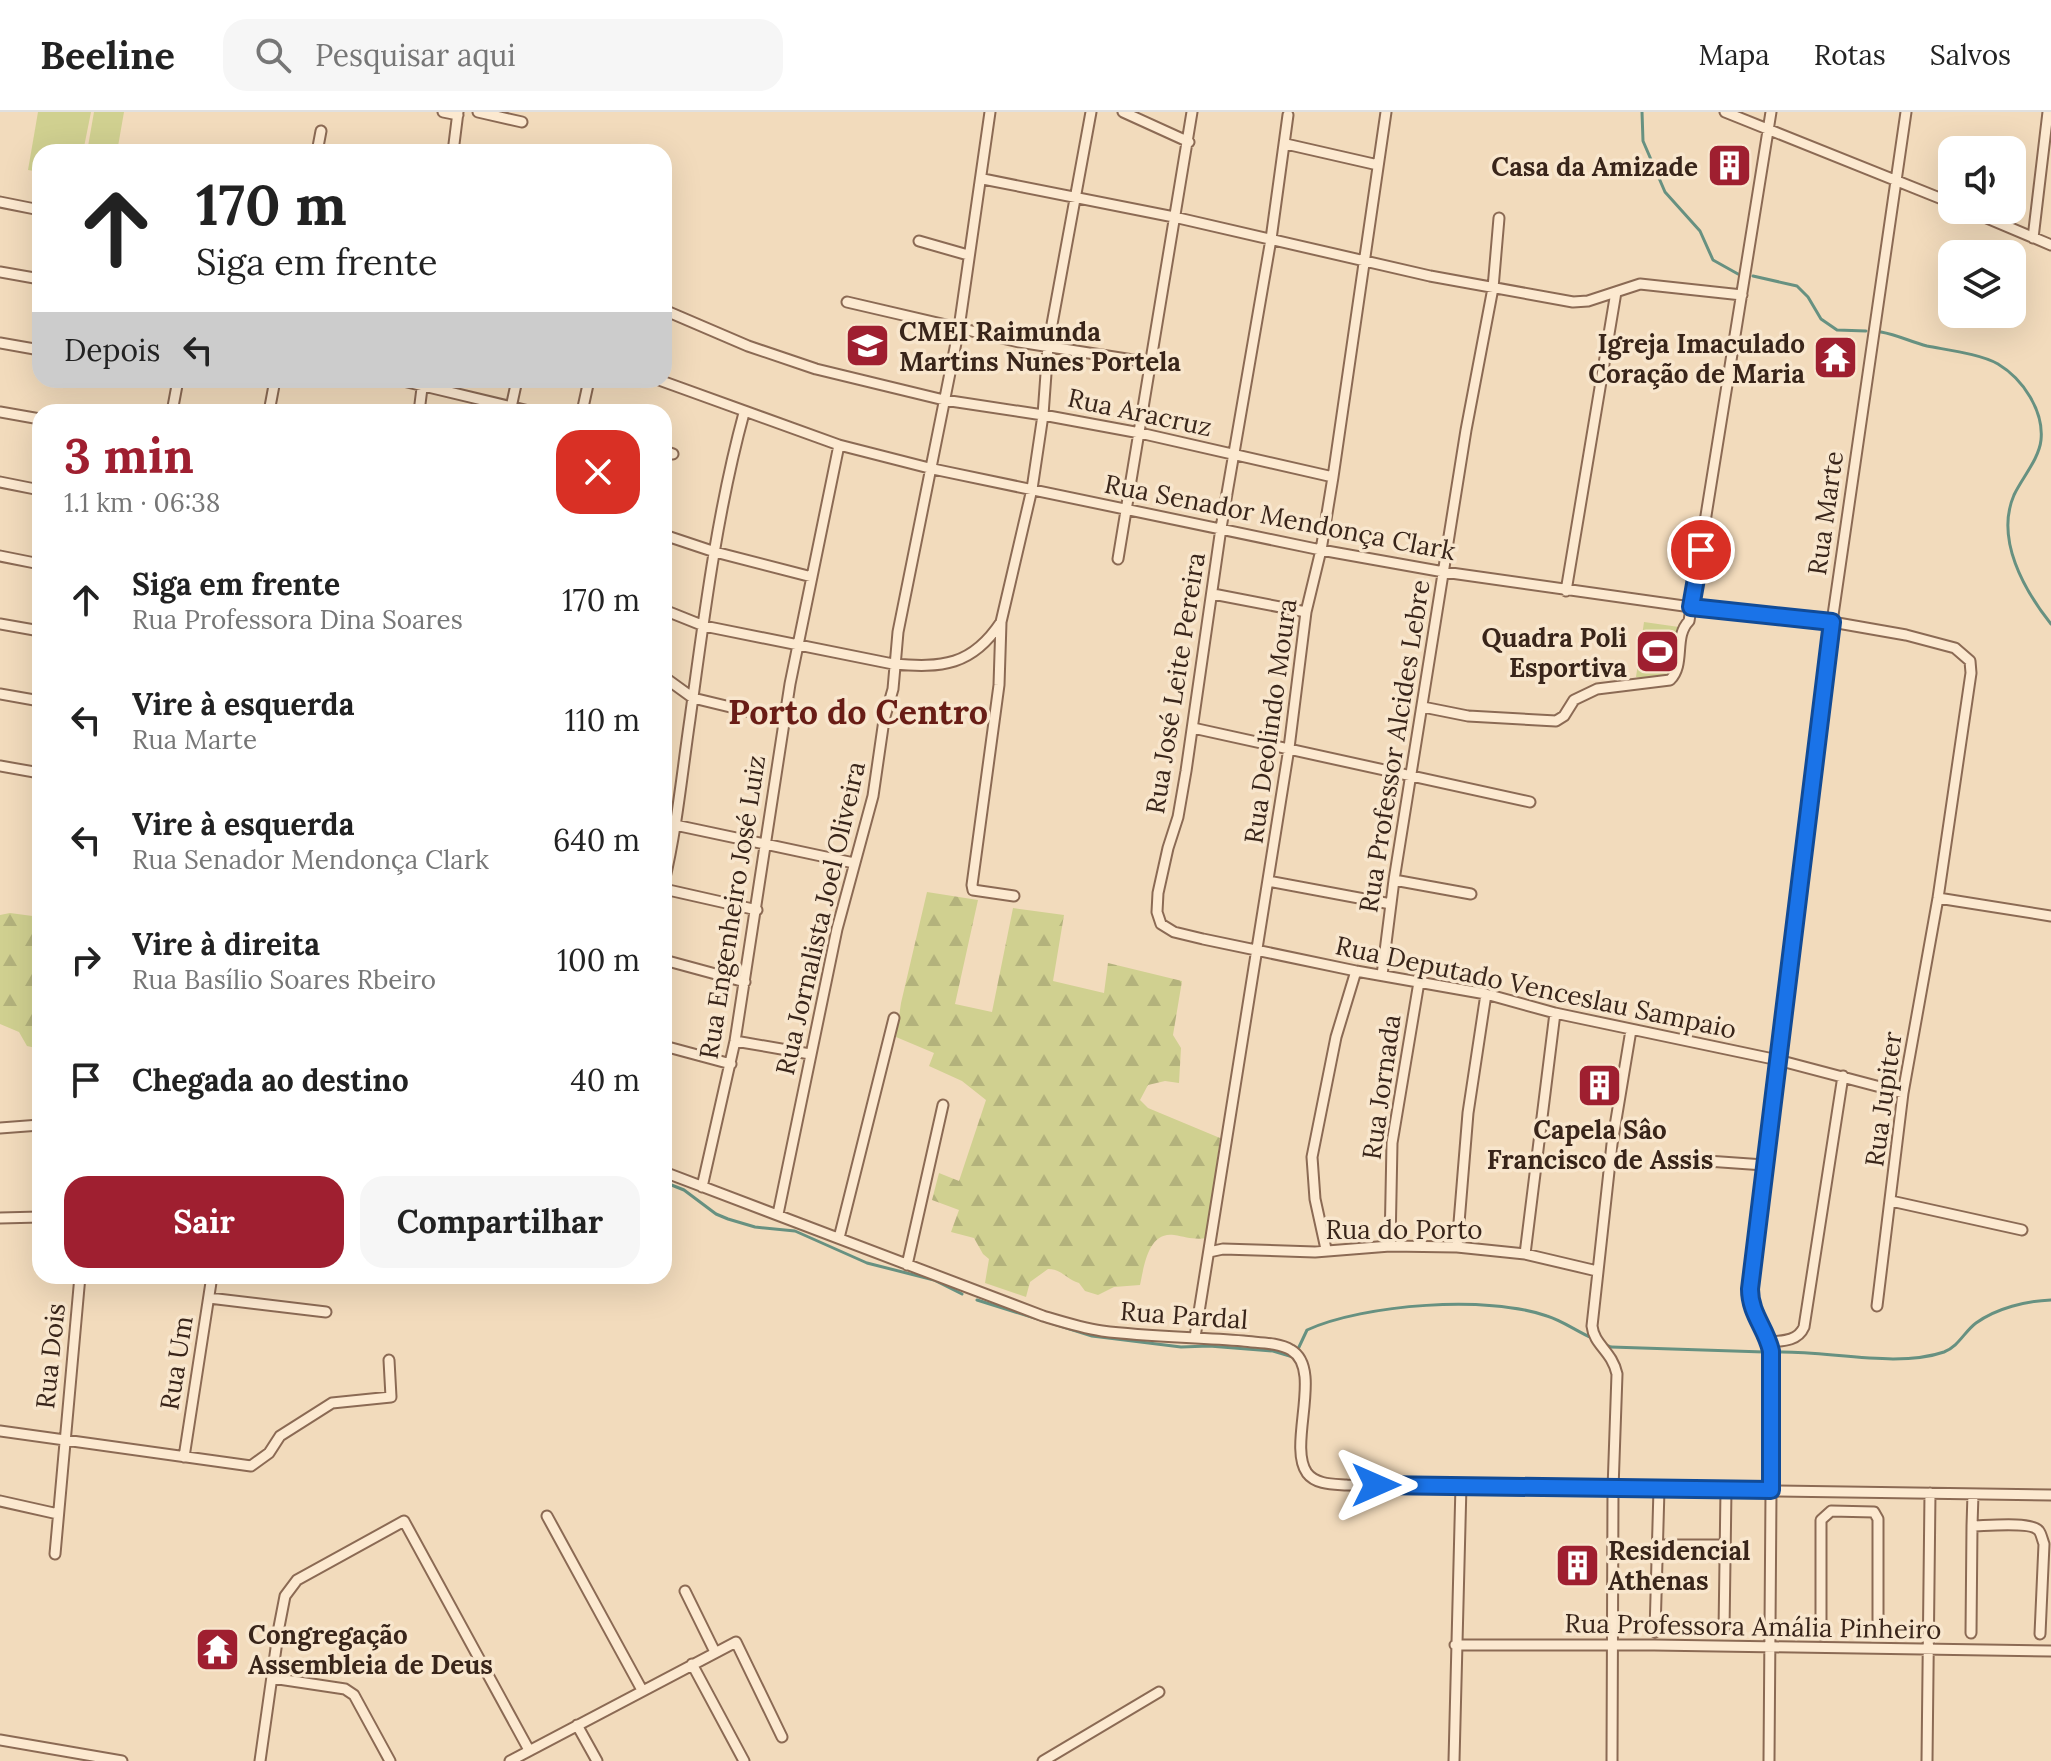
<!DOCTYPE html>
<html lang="pt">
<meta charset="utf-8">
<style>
:root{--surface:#fff;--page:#f6f6f6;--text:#222;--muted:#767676;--line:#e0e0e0;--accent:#9f1f30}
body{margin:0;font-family:Lora,serif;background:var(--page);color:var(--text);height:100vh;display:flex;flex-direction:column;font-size:30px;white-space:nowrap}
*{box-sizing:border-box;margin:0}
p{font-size:26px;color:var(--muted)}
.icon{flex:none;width:44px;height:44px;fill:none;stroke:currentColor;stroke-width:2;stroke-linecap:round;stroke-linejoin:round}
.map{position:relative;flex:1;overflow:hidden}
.details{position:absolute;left:32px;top:292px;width:640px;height:880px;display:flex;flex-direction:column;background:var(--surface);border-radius:24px;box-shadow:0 8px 32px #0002}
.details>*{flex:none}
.hud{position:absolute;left:32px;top:32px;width:640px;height:244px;border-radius:24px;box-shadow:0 8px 32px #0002;background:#fff;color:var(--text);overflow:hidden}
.buttons{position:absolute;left:1938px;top:24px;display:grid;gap:16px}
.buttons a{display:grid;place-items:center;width:88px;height:88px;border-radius:16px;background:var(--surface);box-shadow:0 8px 32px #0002;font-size:40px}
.pin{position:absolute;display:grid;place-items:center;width:68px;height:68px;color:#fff;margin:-34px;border:4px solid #fff;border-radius:50%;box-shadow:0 2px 8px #0007}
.me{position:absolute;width:88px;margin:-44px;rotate:90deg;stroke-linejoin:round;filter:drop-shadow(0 0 6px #0008)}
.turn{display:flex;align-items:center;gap:28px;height:168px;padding:0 32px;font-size:36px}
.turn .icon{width:104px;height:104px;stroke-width:2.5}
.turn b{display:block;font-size:56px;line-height:68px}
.then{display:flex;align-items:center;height:76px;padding:0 32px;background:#0003;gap:16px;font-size:30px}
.round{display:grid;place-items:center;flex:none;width:84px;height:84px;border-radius:24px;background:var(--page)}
.headline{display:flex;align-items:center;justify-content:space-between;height:136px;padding:0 32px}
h1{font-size:48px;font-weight:700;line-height:60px;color:var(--accent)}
.cta{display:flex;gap:16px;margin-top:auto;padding:16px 32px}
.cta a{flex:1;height:92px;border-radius:24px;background:var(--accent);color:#fff;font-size:32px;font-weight:700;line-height:92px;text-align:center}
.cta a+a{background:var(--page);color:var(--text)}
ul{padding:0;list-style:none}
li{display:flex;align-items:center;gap:24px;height:120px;padding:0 32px}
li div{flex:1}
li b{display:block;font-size:30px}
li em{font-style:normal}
header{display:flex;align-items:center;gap:48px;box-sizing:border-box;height:112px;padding:0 40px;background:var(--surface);border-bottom:2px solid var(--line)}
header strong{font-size:38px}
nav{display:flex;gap:44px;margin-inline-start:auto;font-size:28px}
.search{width:560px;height:72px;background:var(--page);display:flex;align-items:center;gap:20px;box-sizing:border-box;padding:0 28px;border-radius:24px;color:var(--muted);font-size:30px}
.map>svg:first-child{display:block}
.forest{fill:url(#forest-firs)}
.park{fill:#d0d090}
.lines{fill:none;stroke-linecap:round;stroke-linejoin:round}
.stream{stroke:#679181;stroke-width:3}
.minor-casing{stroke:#8b6a54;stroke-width:13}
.minor{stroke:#fce9d0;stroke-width:9}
.route-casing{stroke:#114b97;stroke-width:20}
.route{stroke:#1a73e8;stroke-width:14}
.labels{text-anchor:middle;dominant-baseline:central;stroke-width:7;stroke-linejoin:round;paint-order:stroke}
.poi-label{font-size:26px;font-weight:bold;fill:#39251a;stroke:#f8e6cd;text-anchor:end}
.street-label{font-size:26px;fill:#39251a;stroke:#f8e6cd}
.district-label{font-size:34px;font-weight:bold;fill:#691d16;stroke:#f8e6cd}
</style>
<header>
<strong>Beeline</strong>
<div class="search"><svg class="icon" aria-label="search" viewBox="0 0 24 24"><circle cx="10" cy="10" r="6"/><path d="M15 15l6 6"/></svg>Pesquisar aqui</div>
<nav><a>Mapa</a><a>Rotas</a><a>Salvos</a></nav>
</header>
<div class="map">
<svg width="2051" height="1649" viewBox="0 0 2051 1649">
<defs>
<pattern id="forest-firs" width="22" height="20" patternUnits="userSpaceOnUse" patternTransform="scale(2)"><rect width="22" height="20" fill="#d0d090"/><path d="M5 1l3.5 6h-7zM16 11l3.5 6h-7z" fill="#b3b27c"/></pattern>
</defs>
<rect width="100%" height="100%" fill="#f2dbbc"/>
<path class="forest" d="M927,780L978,788L955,892L992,900L1013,796L1064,803L1053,869L1104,881L1108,851L1182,869L1173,923L1181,936L1179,971L1165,969L1148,973L1140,988L1148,996L1220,1026L1207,1126C1194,1128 1186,1125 1174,1123C1148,1119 1144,1155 1140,1173L1114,1175L1098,1183L1085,1179L1079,1171C1067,1168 1062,1157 1048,1157L1030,1170L1026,1185L985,1171L989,1147L983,1142L974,1126L951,1120L959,1098L932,1088L939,1061L959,1069L986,988L962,969L929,954L934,941L896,925L901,891Z
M10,801L40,805V937L27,934L19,920L0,912V803Z"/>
<path class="park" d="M38,0H91L83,40H40V60L28,58Z
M94,0H124L117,40H87Z
M1644,510L1679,515L1672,570L1636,565Z"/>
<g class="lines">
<path class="stream" d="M1642,0L1643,29L1665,80L1700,119L1713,148L1738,162
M1753,164L1797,174L1808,185L1821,207L1837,218L1866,219
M1881,220C1898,223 1911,230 1927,234C1947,238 1981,242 1998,252C2023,267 2044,299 2041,328C2039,347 2022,366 2014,383C1995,427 2024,478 2051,512
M664,1070L684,1078L716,1102L728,1107L755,1115L795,1119L867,1151L934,1168L962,1182
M977,1188L1092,1224L1181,1235L1209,1234L1273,1239L1293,1245
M1602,1231L1611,1235L1764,1240
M1299,1235L1307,1218C1364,1192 1488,1183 1547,1204C1563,1209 1576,1219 1592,1226
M1779,1240C1829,1239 1898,1256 1944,1240C1959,1234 1964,1220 1976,1211C1997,1196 2026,1189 2051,1188"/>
<defs>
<path id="minor" d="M443,0L458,3
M478,0L522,10
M1123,0L1189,30
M1725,0L1952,91
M1288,3L1271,127L1221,416L1186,659L1178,705L1168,736L1158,781L1157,800L1161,812L1174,820L1203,827L1356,859L1486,882L1555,901L1778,948L1903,981
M1286,32L1378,53
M317,40L321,19
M453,40L458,0
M983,67L1174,105L1430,164L1573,190L1588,189L1640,172L1742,183
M0,90L40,98
M1968,98L2051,133
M2033,126L2048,0
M919,129L968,143
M0,160L40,167
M847,190L1019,230L1152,251
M664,198L748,234L816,257L944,288L1043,303L1140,321L1333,365
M0,231L40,238
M399,268L533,300
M659,268L839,333L933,357L1321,438L1444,460L1691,495L1832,510L1906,523L1955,536L1970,549L1971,561L1938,786L1903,981L1877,1194
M173,297L187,300
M0,300L40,307
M172,300L178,268
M269,300L275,268
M419,300L423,268
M510,300L517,268
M582,300L589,268
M664,339L673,342
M0,370L40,378
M664,423L715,440L812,465
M0,444L40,452
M1118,447L1192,0
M1566,479L1616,180
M1213,482L1306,500
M664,498L704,514L893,552C942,556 972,554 1001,510
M0,512L40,519
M664,565L693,586L784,608
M0,582L40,589
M1423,595L1468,604L1556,609L1564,604L1574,588L1597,577L1670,568C1686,552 1673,525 1689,509L1771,0
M1193,616L1530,690
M0,654L40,661
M675,713L854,751
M1394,768L1471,782
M1268,769L1391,792
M664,770C677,716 682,661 690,607C704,505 717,400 744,301
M664,777L757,798
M1014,784L973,778L972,773L999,573L1001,510L1032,377L1043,303L1048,234L1091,0
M1938,786L2051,804
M664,848L745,870
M1382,863L1394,768L1466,318L1493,176L1499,106
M735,929L810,942
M664,934L731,952
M0,1016L40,1013
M1693,1048L1764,1053
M664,1060L1043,1204C1063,1210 1082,1216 1102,1219C1149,1225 1196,1225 1243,1229C1257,1231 1278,1230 1291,1238C1324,1257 1287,1333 1307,1361C1316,1373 1334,1372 1347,1373L2051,1383
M702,1075L735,929L790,572L839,333
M1891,1089L2022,1118
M778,1102L837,817L873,684L884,608L893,577L898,520L959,216L990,0
M0,1106L40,1105
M839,1126L894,906
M1390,1134L1392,1031L1419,870
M1457,1135L1468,1001L1486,882
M1326,1137L1315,1087L1312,1045L1336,925L1356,859
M1209,1140L1223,1137L1315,1140L1390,1134L1457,1135L1525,1142L1597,1159
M1525,1142L1555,901
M907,1153L943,993
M209,1186L326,1200
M1195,1225L1289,636L1306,500L1321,438L1333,365L1386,0
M1769,1230C1783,1229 1798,1229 1804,1215L1843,964
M0,1319L251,1354L269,1341L280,1324L332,1291L391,1285L389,1248
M184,1345L212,1164
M0,1389L58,1402
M547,1404L642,1578
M1972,1414L1973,1382
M1658,1433H1725
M55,1442L80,1164
M685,1479L715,1540
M1724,1519L1726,1378
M1655,1520L1659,1377
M1971,1521L1972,1414C1985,1414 2032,1409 2039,1419C2041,1421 2043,1430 2044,1432L2040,1522
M1821,1522V1408L1831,1399L1874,1400L1878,1407V1522
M1455,1533H1654L2051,1539
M692,1552L744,1649
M272,1566L345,1577L354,1583L390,1649
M577,1613L597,1649
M0,1628L122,1649
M260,1649L279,1515L285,1484L297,1468L404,1409L529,1638
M510,1649L736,1530L782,1625
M1043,1649L1159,1580
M1454,1649L1461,1373
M1612,1649L1613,1377L1617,1262C1612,1239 1594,1233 1592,1214L1612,1032L1631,918
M1769,1649L1772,1248C1771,1222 1749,1204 1750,1177L1832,510L1906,0
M1927,1649L1930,1381"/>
</defs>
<use href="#minor" class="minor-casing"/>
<use href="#minor" class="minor"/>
</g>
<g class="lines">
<defs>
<path id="route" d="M1376,1373L1771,1378V1239C1766,1216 1750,1202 1750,1177L1832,510L1691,495L1701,438"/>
</defs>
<use href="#route" class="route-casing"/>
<use href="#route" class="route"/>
</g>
<defs>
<symbol id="building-square" viewBox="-11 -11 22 22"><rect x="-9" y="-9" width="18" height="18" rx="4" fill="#9f1f30" stroke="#f8e6cd"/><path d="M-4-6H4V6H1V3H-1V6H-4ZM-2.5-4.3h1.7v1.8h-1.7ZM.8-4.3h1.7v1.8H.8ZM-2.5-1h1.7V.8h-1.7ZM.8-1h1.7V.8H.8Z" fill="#fff"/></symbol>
<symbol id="school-square" viewBox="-11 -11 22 22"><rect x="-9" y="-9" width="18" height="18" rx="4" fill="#9f1f30" stroke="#f8e6cd"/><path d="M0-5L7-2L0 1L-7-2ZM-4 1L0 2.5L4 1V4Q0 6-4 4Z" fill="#fff"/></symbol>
<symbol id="temple-square" viewBox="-11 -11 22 22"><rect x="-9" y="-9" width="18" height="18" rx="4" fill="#9f1f30" stroke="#f8e6cd"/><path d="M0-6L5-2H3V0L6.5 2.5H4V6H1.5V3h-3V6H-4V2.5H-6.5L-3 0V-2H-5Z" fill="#fff"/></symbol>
<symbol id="stadium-square" viewBox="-11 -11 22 22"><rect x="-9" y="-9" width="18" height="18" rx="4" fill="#9f1f30" stroke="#f8e6cd"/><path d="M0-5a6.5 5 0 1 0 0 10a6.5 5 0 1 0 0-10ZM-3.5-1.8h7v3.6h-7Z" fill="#fff"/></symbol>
</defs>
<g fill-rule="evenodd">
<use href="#building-square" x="1704" y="28" width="51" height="51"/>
<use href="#school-square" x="842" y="208" width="51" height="51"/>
<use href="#temple-square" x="1810" y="220" width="51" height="51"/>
<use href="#stadium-square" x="1632" y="514" width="51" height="51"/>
<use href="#building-square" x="1574" y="948" width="51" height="51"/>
<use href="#building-square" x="1552" y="1428" width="51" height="51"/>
<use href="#temple-square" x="192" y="1512" width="51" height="51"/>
</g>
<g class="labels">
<g class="poi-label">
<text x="1698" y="54">Casa da Amizade</text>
<text x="899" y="219" text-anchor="start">CMEI Raimunda<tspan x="899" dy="30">Martins Nunes Portela</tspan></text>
<text x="1805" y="231">Igreja Imaculado<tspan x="1805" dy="30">Coração de Maria</tspan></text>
<text x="1627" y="525">Quadra Poli<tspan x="1627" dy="30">Esportiva</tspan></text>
<text x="1600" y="1017" text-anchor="middle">Capela Sâo<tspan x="1600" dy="30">Francisco de Assis</tspan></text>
<text x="1608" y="1438" text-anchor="start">Residencial<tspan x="1608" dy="30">Athenas</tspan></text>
<text x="248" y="1522" text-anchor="start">Congregação<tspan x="248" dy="30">Assembleia de Deus</tspan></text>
</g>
<g class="street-label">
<text transform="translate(1140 300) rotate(12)">Rua Aracruz</text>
<text transform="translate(1825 401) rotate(-82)">Rua Marte</text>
<text transform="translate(1280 405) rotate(11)">Rua Senador Mendonça Clark</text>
<text transform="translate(1175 571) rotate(-81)">Rua José Leite Pereira</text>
<text transform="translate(1270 609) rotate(-82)">Rua Deolindo Moura</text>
<text transform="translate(1394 634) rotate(-81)">Rua Professor Alcides Lebre</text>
<text transform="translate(732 795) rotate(-81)">Rua Engenheiro José Luiz</text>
<text transform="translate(820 806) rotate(-77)">Rua Jornalista Joel Oliveira</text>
<text transform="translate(1536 875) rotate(12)">Rua Deputado Venceslau Sampaio</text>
<text transform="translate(1381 975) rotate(-82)">Rua Jornada</text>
<text transform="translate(1883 987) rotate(-82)">Rua Jupiter</text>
<text x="1404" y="1117">Rua do Porto</text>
<text transform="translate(1184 1203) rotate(4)">Rua Pardal</text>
<text transform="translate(50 1244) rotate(-84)">Rua Dois</text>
<text transform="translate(176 1251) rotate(-81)">Rua Um</text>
<text transform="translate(1753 1514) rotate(1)">Rua Professora Amália Pinheiro</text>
</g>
<g class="district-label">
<text x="858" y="599">Porto do Centro</text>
</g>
</g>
</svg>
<div class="buttons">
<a><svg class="icon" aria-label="sound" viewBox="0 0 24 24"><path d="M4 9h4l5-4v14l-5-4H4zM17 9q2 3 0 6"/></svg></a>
<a><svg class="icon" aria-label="layers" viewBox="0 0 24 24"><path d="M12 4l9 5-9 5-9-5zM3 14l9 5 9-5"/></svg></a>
</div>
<div class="pin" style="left:1701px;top:438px;background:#d93025"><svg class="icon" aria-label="arrive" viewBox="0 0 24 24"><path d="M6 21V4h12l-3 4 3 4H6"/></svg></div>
<svg class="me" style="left:1376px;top:1373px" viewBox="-20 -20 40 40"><path d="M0-17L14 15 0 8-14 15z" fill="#1a73e8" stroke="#fff" stroke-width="4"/></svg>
<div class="hud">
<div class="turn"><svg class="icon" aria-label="ahead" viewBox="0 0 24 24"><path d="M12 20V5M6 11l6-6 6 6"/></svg><div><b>170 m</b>Siga em frente</div></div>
<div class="then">Depois<svg class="icon" aria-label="left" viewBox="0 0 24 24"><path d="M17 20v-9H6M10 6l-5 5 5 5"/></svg></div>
</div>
<section class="details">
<div class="headline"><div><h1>3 min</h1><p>1.1 km · 06:38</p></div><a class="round" style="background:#d93025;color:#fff"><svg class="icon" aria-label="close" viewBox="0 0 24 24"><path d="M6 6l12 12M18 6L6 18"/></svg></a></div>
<ul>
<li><svg class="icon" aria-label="ahead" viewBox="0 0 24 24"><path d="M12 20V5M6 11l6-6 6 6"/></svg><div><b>Siga em frente</b><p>Rua Professora Dina Soares</p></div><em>170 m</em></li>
<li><svg class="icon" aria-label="left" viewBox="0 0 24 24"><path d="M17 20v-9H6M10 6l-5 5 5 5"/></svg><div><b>Vire à esquerda</b><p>Rua Marte</p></div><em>110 m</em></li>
<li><svg class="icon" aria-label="left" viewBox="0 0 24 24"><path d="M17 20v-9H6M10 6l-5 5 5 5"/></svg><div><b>Vire à esquerda</b><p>Rua Senador Mendonça Clark</p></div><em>640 m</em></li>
<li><svg class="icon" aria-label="right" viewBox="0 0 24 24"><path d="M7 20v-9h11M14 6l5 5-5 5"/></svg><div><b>Vire à direita</b><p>Rua Basílio Soares Rbeiro</p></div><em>100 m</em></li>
<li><svg class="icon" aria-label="arrive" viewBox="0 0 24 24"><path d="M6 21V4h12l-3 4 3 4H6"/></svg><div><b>Chegada ao destino</b></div><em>40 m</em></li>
</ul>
<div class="cta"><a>Sair</a><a>Compartilhar</a></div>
</section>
</div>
